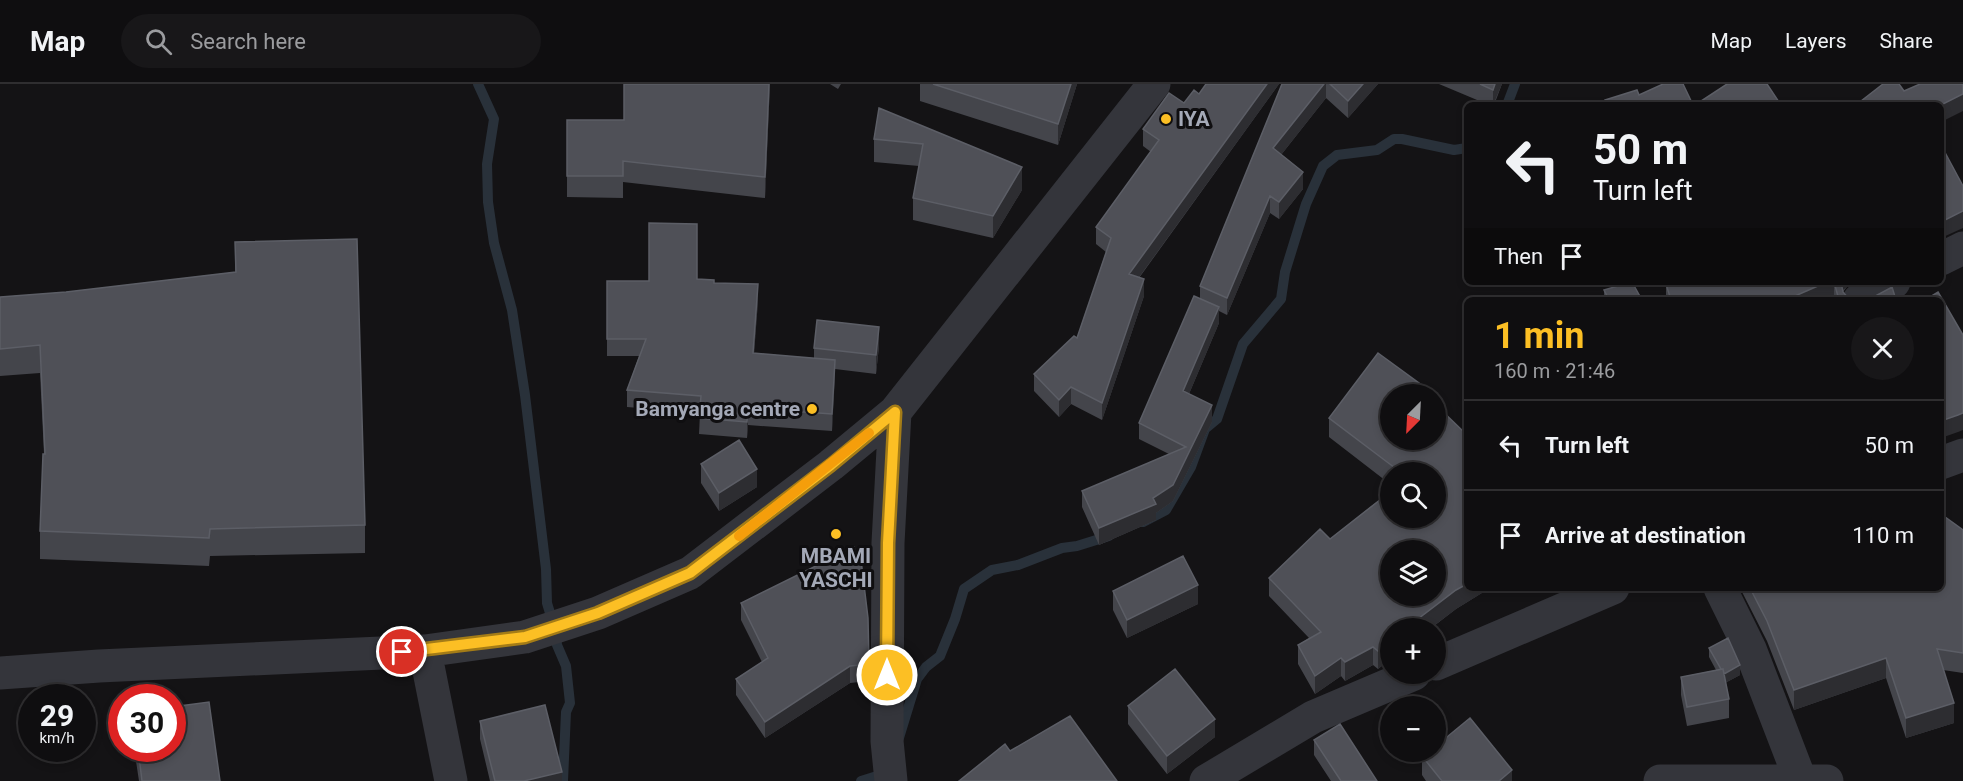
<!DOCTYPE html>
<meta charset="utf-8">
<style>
:root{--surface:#0f0e10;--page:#181719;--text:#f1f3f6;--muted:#9b9c9f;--line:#2f2e30;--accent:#fcbf24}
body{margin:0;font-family:Roboto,sans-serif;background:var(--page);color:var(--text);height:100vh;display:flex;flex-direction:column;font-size:22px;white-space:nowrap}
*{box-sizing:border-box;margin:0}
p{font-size:20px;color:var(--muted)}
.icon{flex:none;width:33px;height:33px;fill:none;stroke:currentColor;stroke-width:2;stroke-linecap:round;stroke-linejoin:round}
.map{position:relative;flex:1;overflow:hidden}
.panel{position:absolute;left:1464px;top:213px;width:480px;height:294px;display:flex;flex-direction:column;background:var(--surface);border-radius:9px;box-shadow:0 3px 9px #0003,0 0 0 2px var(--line)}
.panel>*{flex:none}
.banner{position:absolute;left:1464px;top:18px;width:480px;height:183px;border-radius:9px;box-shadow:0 3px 9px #0003,0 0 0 2px var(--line);background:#0f0e10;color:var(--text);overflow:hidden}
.needle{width:39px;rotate:204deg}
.controls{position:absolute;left:1380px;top:300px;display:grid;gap:12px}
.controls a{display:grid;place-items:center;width:66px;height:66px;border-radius:50%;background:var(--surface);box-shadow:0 3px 9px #0003,0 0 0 2px var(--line);font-size:30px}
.speed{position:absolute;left:18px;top:600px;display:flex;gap:12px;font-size:30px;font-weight:700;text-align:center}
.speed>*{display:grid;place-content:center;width:78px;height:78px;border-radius:50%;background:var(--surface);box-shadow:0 3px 9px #0003,0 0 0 2px var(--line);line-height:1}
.speed small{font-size:15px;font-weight:400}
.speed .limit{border:9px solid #d22;background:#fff;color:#111}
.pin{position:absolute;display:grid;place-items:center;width:51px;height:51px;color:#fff;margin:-26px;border:3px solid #fff;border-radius:50%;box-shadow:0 2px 6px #0007}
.me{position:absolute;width:66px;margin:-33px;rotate:0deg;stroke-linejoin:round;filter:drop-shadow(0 0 4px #0008)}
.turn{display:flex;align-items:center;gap:21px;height:126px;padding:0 30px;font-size:27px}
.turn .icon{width:78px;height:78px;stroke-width:2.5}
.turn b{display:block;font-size:42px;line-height:51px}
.then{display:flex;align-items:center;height:57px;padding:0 30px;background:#0003;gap:12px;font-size:22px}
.round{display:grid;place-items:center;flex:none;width:63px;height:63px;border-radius:32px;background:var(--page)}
.summary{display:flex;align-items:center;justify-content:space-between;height:102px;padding:0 30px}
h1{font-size:36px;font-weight:700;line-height:45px;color:var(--accent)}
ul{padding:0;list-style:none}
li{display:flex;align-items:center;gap:18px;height:90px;padding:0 30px;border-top:2px solid var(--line)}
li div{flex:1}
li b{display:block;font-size:22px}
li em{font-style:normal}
header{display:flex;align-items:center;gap:36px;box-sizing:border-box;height:84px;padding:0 30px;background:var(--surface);border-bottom:2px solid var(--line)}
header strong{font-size:28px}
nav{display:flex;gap:33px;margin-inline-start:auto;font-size:21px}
.search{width:420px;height:54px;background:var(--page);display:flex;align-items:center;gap:15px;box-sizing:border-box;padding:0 21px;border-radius:33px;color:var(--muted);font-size:22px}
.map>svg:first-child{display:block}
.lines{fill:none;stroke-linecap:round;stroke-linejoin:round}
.stream{stroke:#29313a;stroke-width:10}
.minor{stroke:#34353b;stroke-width:33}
.wall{fill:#44454b;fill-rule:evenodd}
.shaded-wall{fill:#2d2d31}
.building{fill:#4f5057;stroke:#5c5e66;stroke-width:1.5;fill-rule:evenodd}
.route-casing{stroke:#a47c17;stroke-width:15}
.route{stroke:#fcbf24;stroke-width:10}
.slow{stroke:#f59e0b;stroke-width:10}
.poi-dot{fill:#fcbf24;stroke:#0f0e10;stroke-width:2}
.labels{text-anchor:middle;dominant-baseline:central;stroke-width:6;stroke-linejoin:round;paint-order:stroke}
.poi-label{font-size:21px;font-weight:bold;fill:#a4a9b7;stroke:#0f0e10;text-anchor:start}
</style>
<header>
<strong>Map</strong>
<div class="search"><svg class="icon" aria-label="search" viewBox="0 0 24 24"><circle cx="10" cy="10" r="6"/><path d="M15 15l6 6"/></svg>Search here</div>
<nav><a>Map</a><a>Layers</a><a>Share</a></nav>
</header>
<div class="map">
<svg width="1963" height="697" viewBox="0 0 1963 697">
<rect width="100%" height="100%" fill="#141315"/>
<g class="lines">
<path class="stream" d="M478,0L494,35L487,80L488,118L494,159L512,226L525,311L546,485L547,519L556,549L557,561L566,582L570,619L566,628L563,697
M1507,21L1515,0
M1143,438L1166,426L1191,383L1205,345L1217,335L1243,260L1281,215L1285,188L1306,120L1323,82L1337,71L1377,66L1394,55H1402L1454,66L1467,64
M898,657L917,595L926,583L940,572L955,535L964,505L992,486L1018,481L1062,464L1077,462L1109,452
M861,697L877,692L884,684"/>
<path class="minor" d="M1941,175L1963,164
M1859,216L1894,198
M1941,379L1963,371
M1720,504L1750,565L1800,695
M425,567L451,697
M1436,580L1613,504
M0,589L99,582L425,567L525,553L598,529L690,489L831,381L895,328L1154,0
M891,697L887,657L888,459L895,328
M1206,697L1313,633L1414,590
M1660,697H1827"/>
</g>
<path class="wall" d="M624,0H770L765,114L623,98V114L567,113V36H624Z
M830,0H841L838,5Z
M920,0H1077L1058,61L920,17Z
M1279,0L1139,194L1144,212L1102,336L1071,320L1059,333L1034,307V290L1077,254L1106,168L1096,160V143L1151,68L1143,62V45L1199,10Z
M1282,0H1378L1348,34L1326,14L1281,71L1303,105L1279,135L1270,129L1227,231L1219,227V239L1189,310L1212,338L1173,417L1156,429V436L1099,461L1082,423V407L1169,370L1139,355V339L1200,215V202Z
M1439,0H1502L1494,21H1489Z
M879,24L1022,106L993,154L913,136V114L919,82L874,78V55Z
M235,158L365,441V469L210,472L209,482L40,475V447L44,370L40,289L0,292V213L66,208L235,188Z
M697,195L714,199L758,217L754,269L814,274V264L879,262L876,290L835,285L832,347L748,341L747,354L699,350L700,329L627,323V306L639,272H607V197H649Z
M1677,198H1853L1850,199L1843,208L1849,215L1852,216H1835L1834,212L1825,216H1666V200Z
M1604,206L1642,216H1604Z
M1423,309L1467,504H1490L1456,525L1378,585L1373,581L1345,597L1341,592L1315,610L1298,580V561L1309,554L1269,512V494L1330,455L1383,413V399L1386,397L1329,353V334ZM1390,388H1436L1390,434Z
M701,380L757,403L719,427L701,399Z
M1963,446V589L1943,586L1954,639L1906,654L1886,594L1794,626L1767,557L1740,504H1941Z
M1113,507L1198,520L1127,554L1113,526Z
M741,519L868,534L869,597L850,599L765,654L736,611V595L762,578L741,536Z
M1709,564L1740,591L1725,599L1729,615V634L1687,642L1681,611V593L1716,586L1709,573Z
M1128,622L1215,653L1167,690L1128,640Z
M480,637L562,697H490L480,655Z
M1314,656L1377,697H1331L1314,671Z
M134,664H172L220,697H139Z
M1422,672L1512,697H1426L1422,691Z"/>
<path class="shaded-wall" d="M769,0H770L765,114V93Z
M1071,0H1077L1058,61V40Z
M1267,0H1279L1129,207V190Z
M1324,0H1326V14L1273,81V64Z
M1363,0H1378L1348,34V17Z
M1495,0H1502L1493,21V6Z
M1963,10V27L1941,38V21Z
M1022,83V106L993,154V132Z
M1303,88V105L1279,135V118Z
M1270,112V129L1227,231V214Z
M1963,127V144L1941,154V138Z
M1144,195V212L1102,336V319Z
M1827,198H1834V212L1825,216H1786Z
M1841,198H1853L1843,206L1840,216Z
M758,200V217L753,285V269Z
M1219,223V239L1183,324V307Z
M879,243V262L876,290V271Z
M835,276V293L832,347V330Z
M1071,303V320L1059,333V316Z
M1212,321V338L1173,417L1156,429V436L1099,461V444L1153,414Z
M748,324V341L747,354V338Z
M1963,329V346L1958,348L1941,354V337Z
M757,385V403L719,427V409Z
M1467,500V504H1490L1456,525L1431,544H1406L1456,506Z
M1198,501V520L1127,554V536Z
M1390,557V575L1378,585V567Z
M1373,563V581L1345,597V578Z
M1341,574V592L1315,610V592Z
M1886,574V594L1794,626V606Z
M1740,581V591L1723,600V590Z
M850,582V599L765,654V638Z
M1954,619V639L1906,654V634Z
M1215,635V653L1167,690V672Z
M1512,686V697H1499Z
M562,688V697H524Z"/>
<path class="building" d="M624,0H769L765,93L623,77V92H567V36H624Z
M933,0H1071L1058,40Z
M1206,0H1267L1129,190L1144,195L1102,319L1071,303L1059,316L1034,290L1074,252L1077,254L1111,154L1096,143L1159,56L1143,45L1169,9L1184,19L1194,6L1199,10Z
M1282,0H1324L1273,64L1303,88L1279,118L1270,112L1227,214L1200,202Z
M1330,0H1363L1348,17Z
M1480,0H1495L1493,6Z
M1663,0H1683L1693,21H1607L1605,16L1637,6L1639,11Z
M1727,0H1767L1781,21H1695Z
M1883,0H1899L1904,7L1920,0H1963V10L1941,21H1856Z
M879,24L1022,83L993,132L913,114L923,60L874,55Z
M1941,61L1963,102V127L1941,138Z
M649,139L697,140V195L714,196V199L758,200L753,269L835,276L832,330L748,324L747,338L699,334L701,312L627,306L646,255H607V197H649Z
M357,155L365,441L210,445L209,454L40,447L43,370H45L40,261L0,265V213L66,208L236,188L235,158Z
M1632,198L1642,216H1609L1604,206Z
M1677,198H1827L1786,216H1671L1666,200Z
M1834,198H1841L1843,208L1849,215L1852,216H1839Z
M1892,203L1896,216H1866H1868Z
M1938,208L1963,251V329L1958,331L1941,337V216H1925Z
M1194,212L1219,223L1183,307L1212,321L1173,401L1153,414L1156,420L1099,444L1082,407L1186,363L1139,339Z
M817,236L879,243L876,271L814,264Z
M1378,269L1423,302L1420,306L1425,310H1390V356H1436V321L1467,351V500L1456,506L1406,544H1390V557L1378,567L1373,563L1345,578L1341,574L1315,592L1298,561L1321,548L1269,494L1320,445L1330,455L1390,408L1383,399L1390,393V434H1436V388H1397L1399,387L1329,334ZM1390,466H1436V512H1390Z
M739,356L757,385L719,409L701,380Z
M1941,430L1963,446V569L1937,565L1954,619L1906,634L1886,574L1794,606L1767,537L1750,504H1941Z
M854,463L857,476H861L868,534L869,580L850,582L765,638L736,595L768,574L741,519Z
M1183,472L1198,501L1127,536L1113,507Z
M1728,554L1740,581L1724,590L1723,585H1721L1709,564Z
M1175,585L1215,635L1167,672L1128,622Z
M1723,585L1729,615L1687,623L1681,593Z
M209,618L220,697H142L138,664H172V623Z
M545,621L562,688L524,697H495L480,637Z
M1070,632L1117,697H959L1005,660L1010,667Z
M1470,634L1512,686L1499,697H1442L1422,672L1428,668H1436V662Z
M1340,640L1377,697H1341L1314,656Z"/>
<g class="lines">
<defs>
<path id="route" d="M402,568L525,553L598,529L690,489L831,381L895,328L888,459L887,591"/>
</defs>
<use href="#route" class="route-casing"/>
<use href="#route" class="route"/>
<path class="slow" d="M739,452L869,349"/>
</g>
<g class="poi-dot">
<circle cx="1166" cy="35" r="6"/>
<circle cx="812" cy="325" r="6"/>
<circle cx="836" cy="450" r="6"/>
</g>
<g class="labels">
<g class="poi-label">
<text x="1178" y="35">IYA</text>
<text x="800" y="325" text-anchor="end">Bamyanga centre</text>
<text x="836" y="472" text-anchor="middle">MBAMI<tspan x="836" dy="24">YASCHI</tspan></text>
</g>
</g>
</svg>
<div class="controls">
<a><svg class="needle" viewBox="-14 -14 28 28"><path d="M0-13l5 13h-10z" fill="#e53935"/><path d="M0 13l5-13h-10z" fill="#9b9c9f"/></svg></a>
<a><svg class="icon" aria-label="search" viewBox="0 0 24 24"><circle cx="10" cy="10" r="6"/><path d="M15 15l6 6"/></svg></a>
<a><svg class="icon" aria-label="layers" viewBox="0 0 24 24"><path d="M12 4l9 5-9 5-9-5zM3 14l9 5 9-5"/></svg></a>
<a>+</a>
<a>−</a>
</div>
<div class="speed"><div>29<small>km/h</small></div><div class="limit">30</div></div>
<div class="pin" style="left:402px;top:568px;background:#d93025"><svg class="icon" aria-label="arrive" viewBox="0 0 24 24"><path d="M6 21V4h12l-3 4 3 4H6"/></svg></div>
<svg class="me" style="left:887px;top:591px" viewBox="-20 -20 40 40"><circle r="17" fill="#fcbf24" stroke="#fff" stroke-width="3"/><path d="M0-11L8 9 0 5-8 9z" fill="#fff"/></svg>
<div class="banner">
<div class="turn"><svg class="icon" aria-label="left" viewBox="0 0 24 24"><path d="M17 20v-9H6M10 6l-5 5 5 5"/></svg><div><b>50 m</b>Turn left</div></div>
<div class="then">Then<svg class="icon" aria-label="arrive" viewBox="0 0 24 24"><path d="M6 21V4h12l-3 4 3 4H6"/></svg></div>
</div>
<section class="panel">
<div class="summary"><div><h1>1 min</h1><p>160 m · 21:46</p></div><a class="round"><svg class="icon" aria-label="close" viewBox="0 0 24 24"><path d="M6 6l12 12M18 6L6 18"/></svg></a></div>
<ul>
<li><svg class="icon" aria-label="left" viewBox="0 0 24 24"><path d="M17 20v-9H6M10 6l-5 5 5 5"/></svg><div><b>Turn left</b></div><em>50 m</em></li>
<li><svg class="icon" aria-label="arrive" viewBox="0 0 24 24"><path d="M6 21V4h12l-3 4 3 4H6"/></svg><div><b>Arrive at destination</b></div><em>110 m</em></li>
</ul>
</section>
</div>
